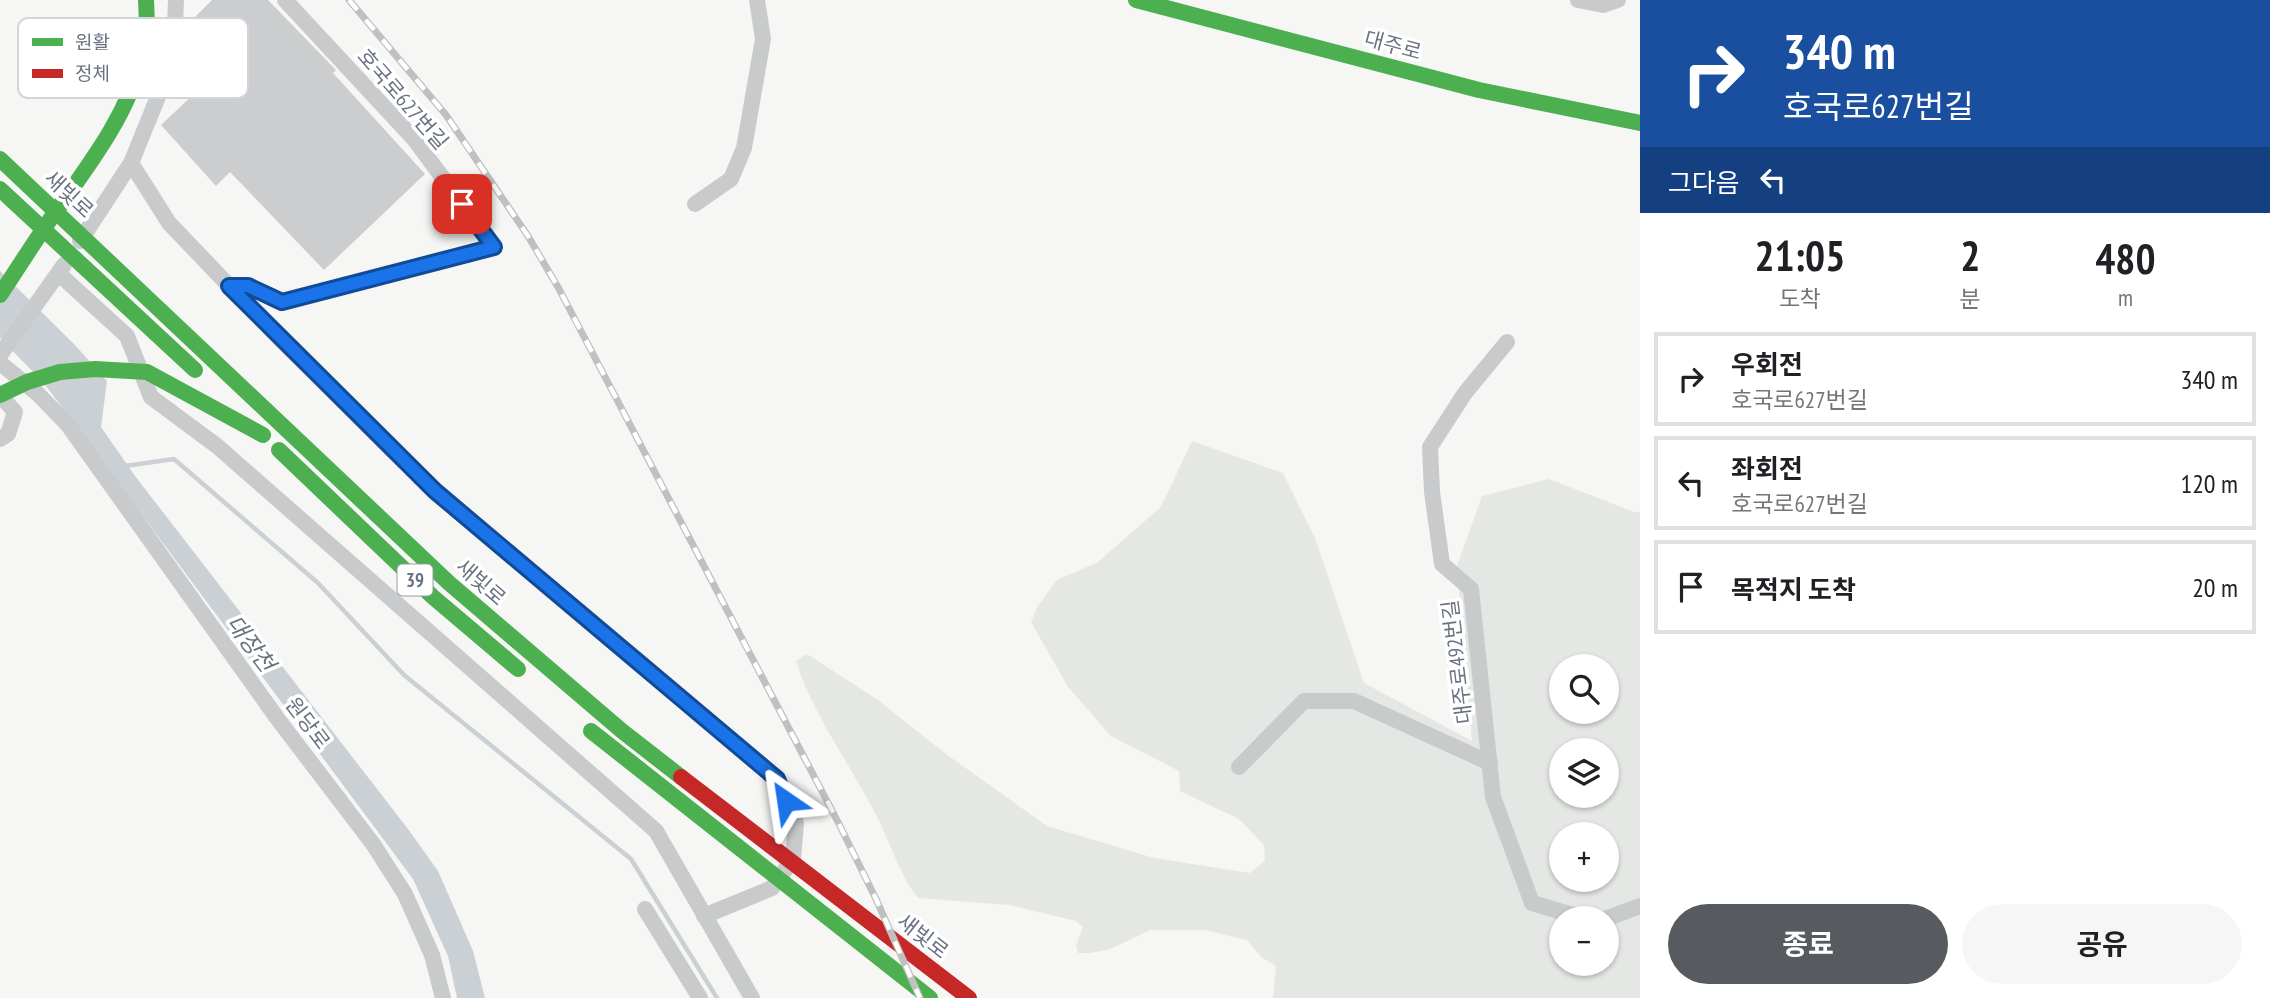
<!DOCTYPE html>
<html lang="ko">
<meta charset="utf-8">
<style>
:root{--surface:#fff;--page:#f6f6f6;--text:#202124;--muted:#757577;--line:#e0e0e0;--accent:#575b60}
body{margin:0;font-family:"PT Sans Narrow","Noto Sans KR",sans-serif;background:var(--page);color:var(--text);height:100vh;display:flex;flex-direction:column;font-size:26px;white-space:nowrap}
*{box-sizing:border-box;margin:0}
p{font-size:23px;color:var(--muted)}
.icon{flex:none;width:38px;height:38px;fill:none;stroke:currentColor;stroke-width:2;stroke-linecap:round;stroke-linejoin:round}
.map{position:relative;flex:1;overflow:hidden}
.panel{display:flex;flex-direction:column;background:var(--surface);width:630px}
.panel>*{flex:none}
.guide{background:#1a4fa0;color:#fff;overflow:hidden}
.controls{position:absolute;left:1549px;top:654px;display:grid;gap:14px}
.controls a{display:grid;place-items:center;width:70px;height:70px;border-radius:50%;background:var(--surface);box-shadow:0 2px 5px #0004;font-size:35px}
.pin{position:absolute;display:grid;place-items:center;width:60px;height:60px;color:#fff;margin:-30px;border-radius:14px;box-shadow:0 4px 10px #0006}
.me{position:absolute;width:77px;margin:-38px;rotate:328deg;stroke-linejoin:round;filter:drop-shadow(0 0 5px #0008)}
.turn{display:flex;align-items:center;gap:24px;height:147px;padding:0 28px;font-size:32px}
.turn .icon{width:91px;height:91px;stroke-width:2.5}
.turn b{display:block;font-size:49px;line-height:60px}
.then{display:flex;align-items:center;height:66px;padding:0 28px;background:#0003;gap:14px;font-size:26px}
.eta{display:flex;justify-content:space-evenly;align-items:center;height:119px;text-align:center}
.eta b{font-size:42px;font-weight:700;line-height:49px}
.primary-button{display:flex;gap:14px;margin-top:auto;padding:14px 28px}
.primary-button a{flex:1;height:80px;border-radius:42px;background:var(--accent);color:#fff;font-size:28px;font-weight:700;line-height:80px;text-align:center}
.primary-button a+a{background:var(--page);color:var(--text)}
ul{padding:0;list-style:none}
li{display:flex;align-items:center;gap:21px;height:94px;margin:0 14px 10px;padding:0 14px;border:4px solid var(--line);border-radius:0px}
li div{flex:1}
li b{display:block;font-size:26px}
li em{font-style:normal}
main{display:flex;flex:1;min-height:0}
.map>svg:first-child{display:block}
.green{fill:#e4e7e3;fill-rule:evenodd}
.water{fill:#cbd0d4}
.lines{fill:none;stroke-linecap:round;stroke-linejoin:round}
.stream{stroke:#cbd0d4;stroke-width:4.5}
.building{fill:#cccdce}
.street{stroke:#c9cacb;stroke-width:16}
.fast{stroke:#4caf50;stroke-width:16}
.jam{stroke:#c62828;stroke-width:16}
.rail-casing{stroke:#c0c0c1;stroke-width:7}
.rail{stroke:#fff;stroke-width:4.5;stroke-dasharray:13;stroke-linecap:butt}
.route-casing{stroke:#114b97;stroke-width:18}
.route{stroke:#1a73e8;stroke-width:12}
.labels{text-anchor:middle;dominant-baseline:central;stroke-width:7;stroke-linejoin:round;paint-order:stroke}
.shield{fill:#fff;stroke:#969da8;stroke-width:2}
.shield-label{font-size:19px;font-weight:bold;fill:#697382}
.street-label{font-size:21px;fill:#697382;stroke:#fff}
.water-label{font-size:23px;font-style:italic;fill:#65737e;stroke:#fff}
.key{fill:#fff;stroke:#d2d5da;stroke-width:2}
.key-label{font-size:19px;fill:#697382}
</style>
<main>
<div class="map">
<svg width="1640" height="998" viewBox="0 0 1640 998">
<rect width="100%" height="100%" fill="#f6f6f5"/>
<path class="green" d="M1192,441L1283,473L1315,538L1364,683L1472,741L1457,566L1482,496L1549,479L1634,512H1640V998H1273L1276,966L1261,957L1247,940L1205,930H1150L1110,949L1091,953H1078L1076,946L1083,927L1076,921L1010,905L918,898C897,871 890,840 874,811C848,761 813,715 796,661L807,654L878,700L946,754L1047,826L1154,858L1250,873L1265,861L1264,845L1239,819L1180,791L1179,771L1111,736L1068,687L1031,622L1038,606L1057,580L1098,562L1161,507ZM1561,667H1606V712H1561ZM1561,751H1606V796H1561ZM1561,835H1606V880H1561ZM1561,919H1606V964H1561Z"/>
<path class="water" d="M0,271L75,345L107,381L101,427L135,476L408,829L438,871L449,896L473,951L485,998H457L448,956L413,879L43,382L0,338Z"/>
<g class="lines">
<path class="stream" d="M125,466L174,459L318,583L404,675L631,859L717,998"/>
</g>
<path class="building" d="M212,0H268L336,70L333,73L425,174L324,270L230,172L216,186L161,125L196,92L176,71L202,43L186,26Z"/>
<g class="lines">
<path class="street" d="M1578,0L1603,5L1618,0
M131,163L169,223L279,338L435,491L777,779L796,823L793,859L772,888L704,916
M695,204L731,179L744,148L763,39L757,0
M80,241L131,163L162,87L175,26L176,0
M58,273L127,336L151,397L217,446L656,831L752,998
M229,286H248L282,302L494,247L414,139L285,0
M1507,342L1465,393L1430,447L1432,492L1442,564L1471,589L1493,797L1532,903L1586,919
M0,355L64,265
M0,363L38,394L68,425L277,718L373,844L405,894L432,955L443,998
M0,395L15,412L8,434L0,439
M1239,767L1304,701H1354L1490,763
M645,909L700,998
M1605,919L1640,906"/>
<path class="fast" d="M1136,0L1479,90L1640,123
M0,159L449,583L622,731L681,777
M0,189L195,370
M0,295C16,271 31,247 47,224C83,172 126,120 142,58C148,39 147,20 146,0
M0,395L27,382L60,372L95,369L147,372L263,435
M279,450L433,597L518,669
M591,731L930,998"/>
<path class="jam" d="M681,777L969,998"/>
<defs>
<path id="rail" d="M349,0L446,115L528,236L559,289L839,824L876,899L920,998"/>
</defs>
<use href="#rail" class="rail-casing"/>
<use href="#rail" class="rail"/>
</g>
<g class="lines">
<defs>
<path id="route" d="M462,204L494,247L282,302L248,286H229L435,491L777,779L786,801"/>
</defs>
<use href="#route" class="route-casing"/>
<use href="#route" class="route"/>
</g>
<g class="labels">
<rect class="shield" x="397.5" y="564.5" width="35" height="31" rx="5"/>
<g class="shield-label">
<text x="415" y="580">39</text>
</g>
<g class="street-label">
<text transform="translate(1393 45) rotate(15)">대주로</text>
<text transform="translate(403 99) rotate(49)">호국로627번길</text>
<text transform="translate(69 194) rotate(43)">새빛로</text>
<text transform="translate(481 582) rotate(41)">새빛로</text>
<text transform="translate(1457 662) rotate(-97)">대주로492번길</text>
<text transform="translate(308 723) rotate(53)">원당로</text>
<text transform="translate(923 936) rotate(38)">새빛로</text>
</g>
<g class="water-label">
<text transform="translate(251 643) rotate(53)">대장천</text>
</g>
</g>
<rect x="18" y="18" width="230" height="80" rx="10" class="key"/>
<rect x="32" y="38" width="31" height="8" fill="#4caf50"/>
<rect x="32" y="69" width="31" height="9" fill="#c62828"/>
<g class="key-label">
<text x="75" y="49">원활</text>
<text x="75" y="80">정체</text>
</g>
</svg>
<div class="controls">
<a><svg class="icon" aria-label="search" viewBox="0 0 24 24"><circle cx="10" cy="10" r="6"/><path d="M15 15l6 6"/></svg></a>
<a><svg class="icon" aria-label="layers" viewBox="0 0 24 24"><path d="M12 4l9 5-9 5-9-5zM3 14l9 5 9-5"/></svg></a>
<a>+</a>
<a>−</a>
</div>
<div class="pin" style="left:462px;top:204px;background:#d93025"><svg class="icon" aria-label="arrive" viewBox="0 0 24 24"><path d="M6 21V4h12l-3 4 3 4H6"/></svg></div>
<svg class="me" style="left:786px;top:801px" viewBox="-20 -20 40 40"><path d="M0-17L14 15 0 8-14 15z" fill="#1a73e8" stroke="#fff" stroke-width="4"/></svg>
</div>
<section class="panel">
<div class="guide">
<div class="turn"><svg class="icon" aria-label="right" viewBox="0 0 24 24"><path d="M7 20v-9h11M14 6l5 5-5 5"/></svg><div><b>340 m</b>호국로627번길</div></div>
<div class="then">그다음<svg class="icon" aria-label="left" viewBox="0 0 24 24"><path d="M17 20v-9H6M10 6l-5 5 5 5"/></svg></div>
</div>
<div class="eta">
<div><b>21:05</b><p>도착</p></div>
<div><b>2</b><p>분</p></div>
<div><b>480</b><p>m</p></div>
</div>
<ul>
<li><svg class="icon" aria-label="right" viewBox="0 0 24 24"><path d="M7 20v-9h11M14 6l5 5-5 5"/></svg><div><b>우회전</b><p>호국로627번길</p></div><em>340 m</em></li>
<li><svg class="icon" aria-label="left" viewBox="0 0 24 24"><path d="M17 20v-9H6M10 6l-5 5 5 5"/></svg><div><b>좌회전</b><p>호국로627번길</p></div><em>120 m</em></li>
<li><svg class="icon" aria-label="arrive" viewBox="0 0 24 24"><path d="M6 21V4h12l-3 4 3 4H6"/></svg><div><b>목적지 도착</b></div><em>20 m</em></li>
</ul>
<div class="primary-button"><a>종료</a><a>공유</a></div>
</section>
</main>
